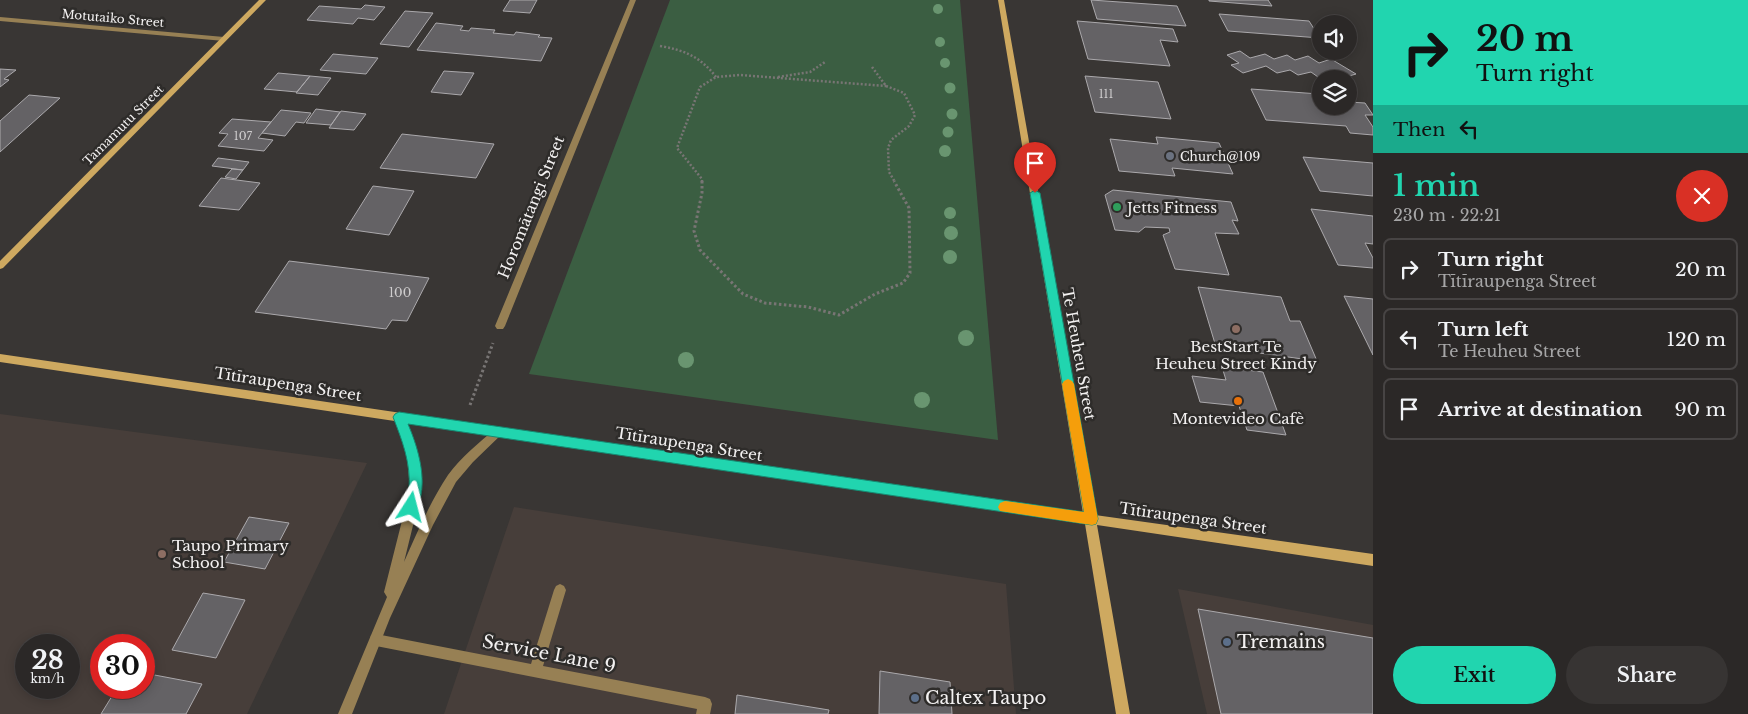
<!DOCTYPE html>
<meta charset="utf-8">
<style>
:root{--surface:#2b2827;--page:#373433;--text:#f1f3f6;--muted:#a6a6a7;--line:#474444;--accent:#21d5af}
body{margin:0;font-family:"Libre Baskerville",serif;background:var(--page);color:var(--text);height:100vh;display:flex;flex-direction:column;font-size:19px;white-space:nowrap}
*{box-sizing:border-box;margin:0}
p{font-size:16px;color:var(--muted)}
.icon{flex:none;width:28px;height:28px;fill:none;stroke:currentColor;stroke-width:2;stroke-linecap:round;stroke-linejoin:round}
.map{position:relative;flex:1;overflow:hidden}
.side{display:flex;flex-direction:column;background:var(--surface);width:375px}
.side>*{flex:none}
.banner{background:#21d5af;color:#111;overflow:hidden}
.tools{position:absolute;left:1312px;top:15px;display:grid;gap:10px}
.tools a{display:grid;place-items:center;width:45px;height:45px;border-radius:50%;background:var(--surface);box-shadow:0 2px 12px #0003,0 0 0 1px var(--line);font-size:25px}
.speed{position:absolute;left:15px;top:634px;display:flex;gap:10px;font-size:25px;font-weight:700;text-align:center}
.speed>*{display:grid;place-content:center;width:65px;height:65px;border-radius:50%;background:var(--surface);box-shadow:0 2px 12px #0003,0 0 0 1px var(--line);line-height:1}
.speed small{font-size:12px;font-weight:400}
.speed .limit{border:8px solid #d22;background:#fff;color:#111}
.pin{position:absolute;display:grid;place-items:center;width:42px;height:42px;color:#fff;margin:-51px -21px;border-radius:50% 50% 50% 0;rotate:-45deg;box-shadow:0 0 5px #0007}
.pin .icon{rotate:45deg}
.me{position:absolute;width:55px;margin:-28px;rotate:9deg;stroke-linejoin:round;filter:drop-shadow(0 0 4px #0008)}
.turn{display:flex;align-items:center;gap:18px;height:105px;padding:0 20px;font-size:22px}
.turn .icon{width:65px;height:65px;stroke-width:2.5}
.turn b{display:block;font-size:35px;line-height:42px}
.then{display:flex;align-items:center;height:48px;padding:0 20px;background:#0003;gap:10px;font-size:19px}
.round{display:grid;place-items:center;flex:none;width:52px;height:52px;border-radius:26px;background:var(--page)}
.summary{display:flex;align-items:center;justify-content:space-between;height:85px;padding:0 20px}
h1{font-size:30px;font-weight:600;line-height:38px;color:var(--accent)}
.cta{display:flex;gap:10px;margin-top:auto;padding:10px 20px}
.cta a{flex:1;height:58px;border-radius:30px;background:var(--accent);color:#111;font-size:20px;font-weight:600;line-height:58px;text-align:center}
.cta a+a{background:var(--page);color:var(--text)}
ul{padding:0;list-style:none}
li{display:flex;align-items:center;gap:15px;height:62px;margin:0 10px 8px;padding:0 10px;border:2px solid var(--line);border-radius:8px}
li div{flex:1}
li b{display:block;font-size:19px}
li em{font-style:normal}
main{display:flex;flex:1;min-height:0}
.map>svg:first-child{display:block}
.built{fill:#473e3a;fill-rule:evenodd}
.green{fill:#3b5e42}
.building{fill:#646265;stroke:#aba9ac}
.lines{fill:none;stroke-linecap:round;stroke-linejoin:round}
.path-far1{stroke:#787574;stroke-width:2.5;stroke-dasharray:2 2;stroke-linecap:butt}
.path{stroke:#787574;stroke-width:3;stroke-dasharray:2.5 2.5;stroke-linecap:butt}
.lane{fill:#978054;fill-rule:evenodd}
.street{fill:#978054;fill-rule:evenodd}
.secondary{fill:#cea960;fill-rule:evenodd}
.tree{fill:#699570}
.route{fill:#21d5af;stroke:#158a72}
.slow{fill:#f59e0b}
.worship-dot{fill:#6b7280;stroke:#2e2c2a;stroke-width:2}
.leisure-dot{fill:#2e9e5b;stroke:#2e2c2a;stroke-width:2}
.education-dot{fill:#8d6e63;stroke:#2e2c2a;stroke-width:2}
.food-dot{fill:#e8710a;stroke:#2e2c2a;stroke-width:2}
.service-dot{fill:#5c6f8a;stroke:#2e2c2a;stroke-width:2}
.labels{text-anchor:middle;dominant-baseline:central;stroke-width:5;stroke-linejoin:round;paint-order:stroke}
.far-number-label{font-size:11px;fill:#cfcdce}
.far-street-label{font-size:12px;fill:#f3f1f1;stroke:#2e2c2a}
.far-poi-label{font-size:12px;fill:#f3f1f1;stroke:#2e2c2a;text-anchor:start}
.number-label{font-size:12px;fill:#cfcdce}
.street-label{font-size:15px;fill:#f3f1f1;stroke:#2e2c2a}
.poi-label{font-size:15px;fill:#f3f1f1;stroke:#2e2c2a;text-anchor:start}
.near-poi-label{font-size:18px;fill:#f3f1f1;stroke:#2e2c2a;text-anchor:start}
.near-street-label{font-size:18px;fill:#f3f1f1;stroke:#2e2c2a}
</style>
<main>
<div class="map">
<svg width="1373" height="714" viewBox="0 0 1373 714">
<rect width="100%" height="100%" fill="#393634"/>
<path class="built" d="M0,414L367,463L247,714H0ZM26,645H69V688H26ZM101,645H144V688H101Z
M514,507L1006,584L1016,714H444Z
M1178,589L1373,625V714H1207Z"/>
<path class="green" d="M670,0H960L998,440L529,374Z"/>
<path class="building" d="M510,0H537L530,13L503,11Z
M1091,0L1177,6L1186,26L1097,19Z
M1209,0H1268L1272,6L1209,1Z
M365,5L385,7L374,20L358,18L353,24L307,20L319,6L361,9Z
M405,11L433,13L409,47L380,44Z
M1219,14L1309,21L1320,38L1228,31Z
M1077,21L1173,29L1178,42L1160,40L1170,66L1088,59Z
M436,23L463,26L460,30L469,31L471,28L495,30L493,33L514,35L516,32L540,35L538,37L552,38L541,61L417,50Z
M1240,51L1250,58L1265,54L1274,59L1287,55L1295,60L1308,56L1319,63L1331,59L1356,74L1342,78L1333,73L1318,77L1311,72L1298,75L1290,70L1277,73L1266,66L1243,73L1231,65L1239,63L1227,55Z
M333,54L378,58L366,74L320,70Z
M0,69L16,70L4,79L9,80L0,87Z
M444,71L474,73L461,95L431,92Z
M278,73L310,76L297,92L264,89Z
M310,76L331,78L318,95L296,93Z
M1085,76L1158,82L1171,119L1095,112Z
M1251,89L1319,94L1321,98V106H1349V102L1365,103L1373,115H1365L1373,127V135L1350,133L1346,126L1266,120Z
M29,95L60,98L0,152V121Z
M316,109L340,112L331,125L306,123Z
M281,110L311,113L304,123L296,122L285,136L262,133Z
M341,111L366,114L354,130L329,128Z
M232,119L271,122L258,138L273,140L264,151L218,146L228,134L219,133Z
M402,134L494,144L476,178L380,168Z
M1156,137L1219,143L1233,174L1172,168L1175,176L1119,171L1110,139L1158,144Z
M1303,157L1373,163V196L1320,191Z
M218,158L249,162L243,170L212,166Z
M232,169L243,170L236,179L225,177Z
M221,178L260,183L239,210L199,206Z
M373,186L414,191L389,235L346,229Z
M1113,190L1231,202L1238,221L1232,220L1239,234L1215,233L1229,275L1175,269L1163,235L1170,232L1169,228L1145,227L1139,232L1115,230L1105,195Z
M1311,209L1373,216V244L1365,243L1373,258V268L1338,265Z
M289,261L429,278L407,321L392,320L386,329L255,312Z
M1198,287L1281,297L1290,321H1300L1317,361L1216,347Z
M1344,296L1373,299V355Z
M1222,367L1263,372L1286,435L1247,430L1239,406L1200,402L1192,376L1226,380Z
M249,517L289,523L265,569L224,562Z
M203,593L245,600L216,658L172,650Z
M1198,609L1373,638V714H1221Z
M880,671L950,682L952,714H879Z
M144,673L202,684L186,714H101L117,688H144Z
M737,695L829,710L828,714H735Z"/>
<g class="lines">
<path class="path-far1" d="M660,46C684,50 701,57 716,77
M872,67L886,86
M778,77L810,72L825,62
M886,86L904,93L915,115L909,126L891,140L888,148L889,172L895,182
M702,182V179L677,148L700,87L716,77L740,75L886,86"/>
<path class="path" d="M702,181V193L694,231L700,250L743,294L765,303L808,307L839,315L875,294L903,283L910,273L909,208L894,181
M470,405L493,343"/>
<path class="lane" d="M560,584L564,586L566,590L543,666L705,697L710,699L712,704L710,714H696L697,709L376,646L371,645L370,640L371,635L376,634L531,664L554,590L556,586Z"/>
<path class="street" d="M630,0H636L505,326L503,329H497L495,326Z
M0,17L224,37L227,39L224,41L0,21Z
M399,413L403,414L416,447L422,489L404,562C417,533 430,502 448,475C461,457 479,443 495,429L499,428L503,429L504,432L473,462L456,482L433,525L390,618L352,714H338L387,597L384,592L410,489L406,447L394,417L395,414Z"/>
<path class="secondary" d="M259,0H266L3,268L0,269V261Z
M998,0H1004L1095,515L1373,554V566L1097,525L1130,714H1116L1085,524L0,362V354L1083,513Z"/>
</g>
<g class="tree">
<circle cx="938" cy="9" r="5"/>
<circle cx="940" cy="42" r="5"/>
<circle cx="945" cy="63" r="5"/>
<circle cx="950" cy="88" r="5.5"/>
<circle cx="952" cy="114" r="5.5"/>
<circle cx="948" cy="132" r="5.5"/>
<circle cx="945" cy="151" r="6"/>
<circle cx="950" cy="213" r="6"/>
<circle cx="951" cy="233" r="7"/>
<circle cx="950" cy="257" r="7"/>
<circle cx="966" cy="338" r="8"/>
<circle cx="686" cy="360" r="8"/>
<circle cx="922" cy="400" r="8"/>
</g>
<path class="route" d="M1035,190L1040,193L1098,519L1096,524L1092,525L408,424C419,450 429,484 416,511L411,513L407,511C403,504 409,497 409,489C411,463 402,440 393,417L395,414L399,412L1084,512L1030,193Z"/>
<path class="slow" d="M1068,379L1072,381L1074,384L1098,519L1096,524L1092,525L1000,511L998,507L1000,503L1005,501L1084,512L1062,384L1064,381Z"/>
<circle class="worship-dot" cx="1170" cy="156" r="5"/>
<circle class="leisure-dot" cx="1117" cy="207" r="5"/>
<g class="education-dot">
<circle cx="1236" cy="329" r="5"/>
<circle cx="162" cy="554" r="5"/>
</g>
<circle class="food-dot" cx="1238" cy="401" r="5"/>
<g class="service-dot">
<circle cx="1227" cy="642" r="5"/>
<circle cx="915" cy="698" r="5"/>
</g>
<g class="labels">
<g class="far-number-label">
<text x="1106" y="94">111</text>
<text x="243" y="136">107</text>
</g>
<g class="far-street-label">
<text transform="translate(113 18) rotate(5)">Motutaiko Street</text>
<text transform="translate(123 125) rotate(-45)">Tamamutu Street</text>
</g>
<g class="far-poi-label">
<text x="1180" y="156">Church@109</text>
</g>
<g class="number-label">
<text x="400" y="292">100</text>
</g>
<g class="street-label">
<text transform="translate(531 207) rotate(-68)">Horomātangi Street</text>
<text transform="translate(1079 354) rotate(80)">Te Heuheu Street</text>
<text transform="translate(288 384) rotate(9)">Tītīraupenga Street</text>
<text transform="translate(689 444) rotate(9)">Tītīraupenga Street</text>
<text transform="translate(1193 518) rotate(8)">Tītīraupenga Street</text>
</g>
<g class="poi-label">
<text x="1127" y="207">Jetts Fitness</text>
<text x="1236" y="346" text-anchor="middle">BestStart Te<tspan x="1236" dy="17">Heuheu Street Kindy</tspan></text>
<text x="1238" y="418" text-anchor="middle">Montevideo Cafè</text>
<text x="172" y="545">Taupo Primary<tspan x="172" dy="17">School</tspan></text>
</g>
<g class="near-poi-label">
<text x="1237" y="642">Tremains</text>
<text x="925" y="698">Caltex Taupo</text>
</g>
<g class="near-street-label">
<text transform="translate(549 654) rotate(11)">Service Lane 9</text>
</g>
</g>
</svg>
<div class="tools">
<a><svg class="icon" aria-label="sound" viewBox="0 0 24 24"><path d="M4 9h4l5-4v14l-5-4H4zM17 9q2 3 0 6"/></svg></a>
<a><svg class="icon" aria-label="layers" viewBox="0 0 24 24"><path d="M12 4l9 5-9 5-9-5zM3 14l9 5 9-5"/></svg></a>
</div>
<div class="speed"><div>28<small>km/h</small></div><div class="limit">30</div></div>
<div class="pin" style="left:1035px;top:193px;background:#d93025"><svg class="icon" aria-label="arrive" viewBox="0 0 24 24"><path d="M6 21V4h12l-3 4 3 4H6"/></svg></div>
<svg class="me" style="left:411px;top:507px" viewBox="-20 -20 40 40"><path d="M0-17L14 15 0 8-14 15z" fill="#21d5af" stroke="#fff" stroke-width="4"/></svg>
</div>
<section class="side">
<div class="banner">
<div class="turn"><svg class="icon" aria-label="right" viewBox="0 0 24 24"><path d="M7 20v-9h11M14 6l5 5-5 5"/></svg><div><b>20 m</b>Turn right</div></div>
<div class="then">Then<svg class="icon" aria-label="left" viewBox="0 0 24 24"><path d="M17 20v-9H6M10 6l-5 5 5 5"/></svg></div>
</div>
<div class="summary"><div><h1>1 min</h1><p>230 m · 22:21</p></div><a class="round" style="background:#d93025;color:#fff"><svg class="icon" aria-label="close" viewBox="0 0 24 24"><path d="M6 6l12 12M18 6L6 18"/></svg></a></div>
<ul>
<li><svg class="icon" aria-label="right" viewBox="0 0 24 24"><path d="M7 20v-9h11M14 6l5 5-5 5"/></svg><div><b>Turn right</b><p>Tītīraupenga Street</p></div><em>20 m</em></li>
<li><svg class="icon" aria-label="left" viewBox="0 0 24 24"><path d="M17 20v-9H6M10 6l-5 5 5 5"/></svg><div><b>Turn left</b><p>Te Heuheu Street</p></div><em>120 m</em></li>
<li><svg class="icon" aria-label="arrive" viewBox="0 0 24 24"><path d="M6 21V4h12l-3 4 3 4H6"/></svg><div><b>Arrive at destination</b></div><em>90 m</em></li>
</ul>
<div class="cta"><a>Exit</a><a>Share</a></div>
</section>
</main>
